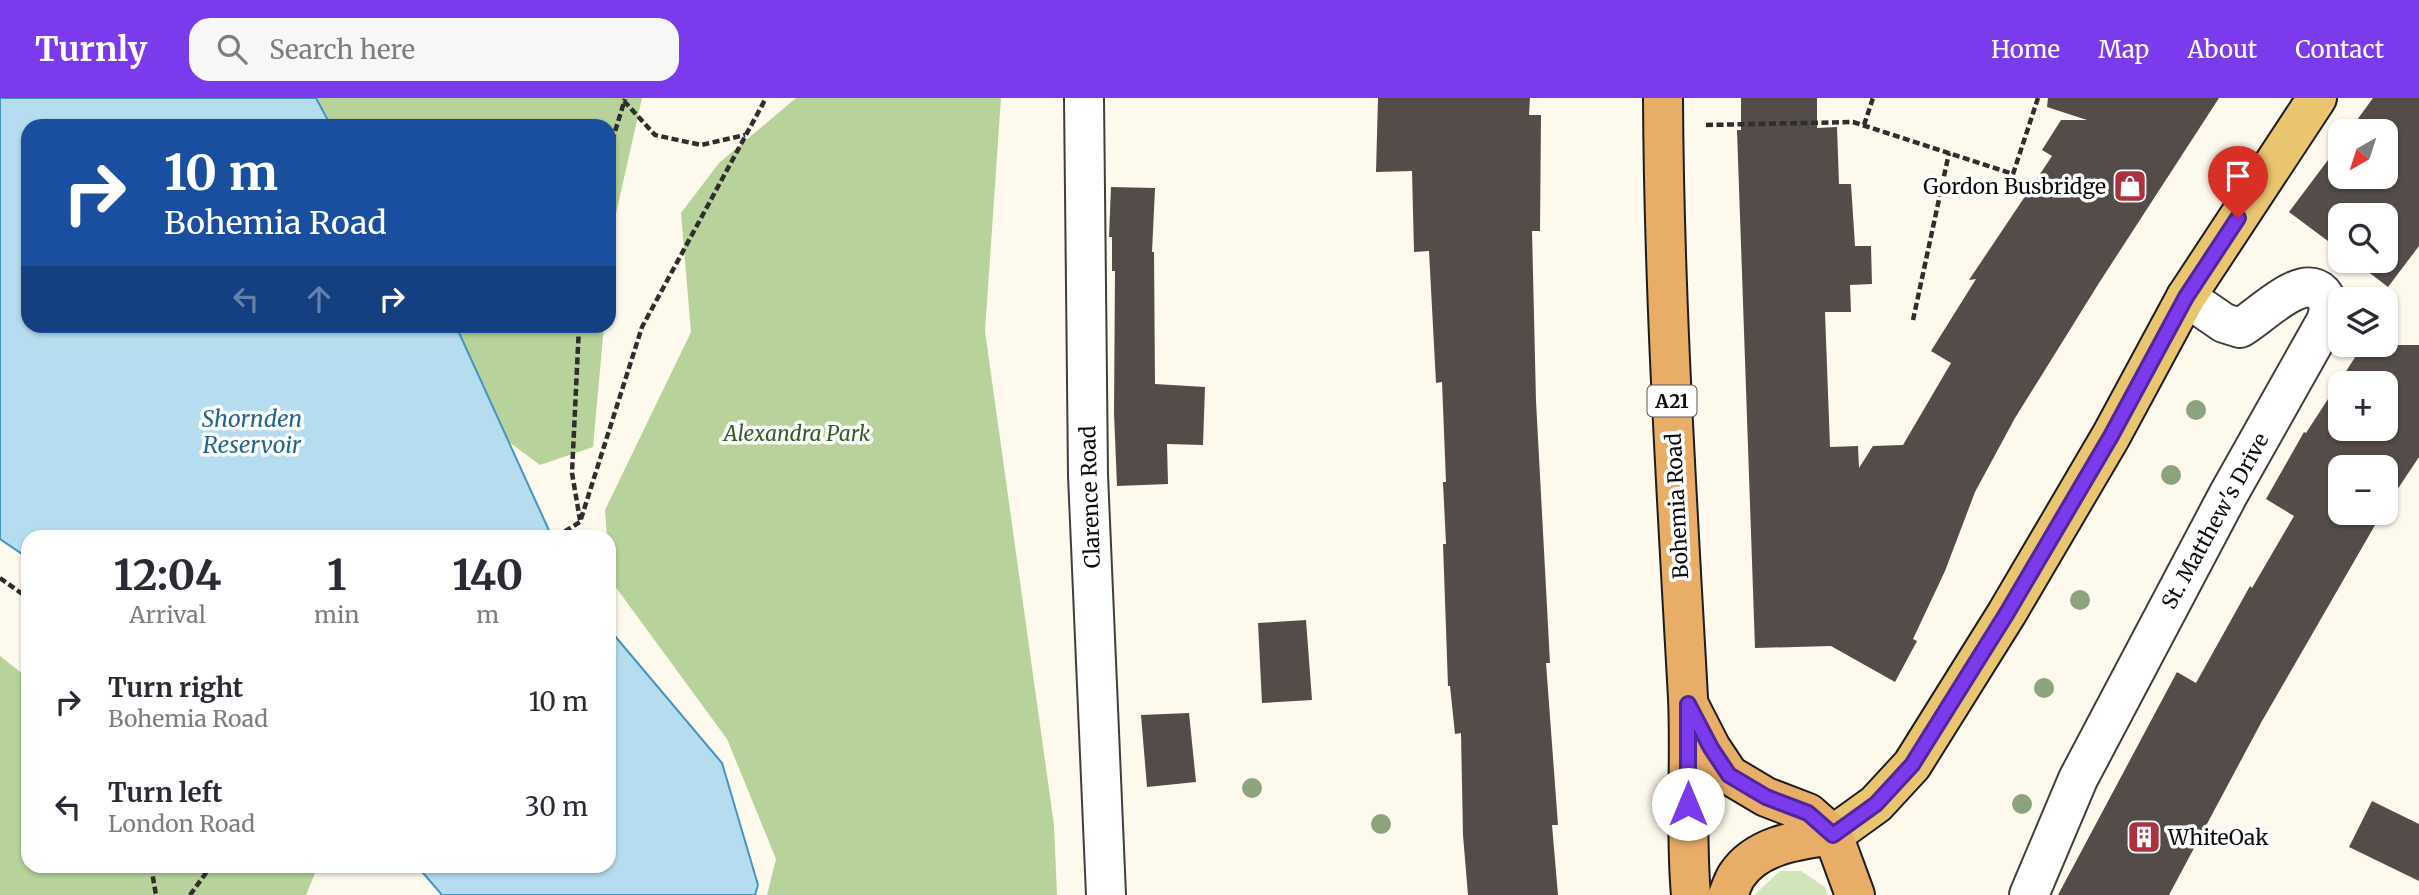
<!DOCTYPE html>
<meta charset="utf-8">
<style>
:root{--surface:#fff;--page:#f7f7f7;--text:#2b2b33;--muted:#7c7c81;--accent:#7c3aed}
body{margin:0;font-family:Merriweather,serif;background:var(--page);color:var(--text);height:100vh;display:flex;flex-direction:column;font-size:26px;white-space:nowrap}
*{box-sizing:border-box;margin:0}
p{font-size:23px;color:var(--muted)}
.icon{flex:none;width:38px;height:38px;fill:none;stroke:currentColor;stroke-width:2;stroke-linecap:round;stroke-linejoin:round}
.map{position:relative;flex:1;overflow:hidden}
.panel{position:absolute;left:21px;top:432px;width:595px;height:343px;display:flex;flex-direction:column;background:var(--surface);border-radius:21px;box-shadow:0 2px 5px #0004}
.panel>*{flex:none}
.top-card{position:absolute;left:21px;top:21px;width:595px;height:214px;border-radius:21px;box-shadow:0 2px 5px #0004;background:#1a4fa0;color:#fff;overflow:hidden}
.needle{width:46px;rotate:219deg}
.controls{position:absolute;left:2328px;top:21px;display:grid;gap:14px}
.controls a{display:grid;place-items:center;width:70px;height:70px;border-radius:14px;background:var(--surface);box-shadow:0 2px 5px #0004;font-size:35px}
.pin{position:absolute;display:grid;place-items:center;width:60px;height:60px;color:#fff;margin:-72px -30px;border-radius:50% 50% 50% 0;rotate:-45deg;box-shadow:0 0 7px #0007}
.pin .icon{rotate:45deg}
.me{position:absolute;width:77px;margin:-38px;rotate:0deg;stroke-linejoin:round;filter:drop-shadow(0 0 5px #0008)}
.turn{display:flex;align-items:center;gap:24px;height:147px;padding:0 28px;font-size:32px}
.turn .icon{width:91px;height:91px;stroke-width:2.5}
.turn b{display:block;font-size:49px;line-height:60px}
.lanes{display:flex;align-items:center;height:66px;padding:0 28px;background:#0003;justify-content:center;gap:35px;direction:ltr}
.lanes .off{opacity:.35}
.eta{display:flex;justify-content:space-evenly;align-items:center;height:119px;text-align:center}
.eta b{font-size:42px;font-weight:700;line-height:49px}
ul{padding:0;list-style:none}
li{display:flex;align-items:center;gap:21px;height:105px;padding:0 28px}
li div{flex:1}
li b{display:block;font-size:26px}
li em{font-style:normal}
header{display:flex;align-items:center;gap:42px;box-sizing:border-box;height:98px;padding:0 35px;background:var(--accent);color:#fff}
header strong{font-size:33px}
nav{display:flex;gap:38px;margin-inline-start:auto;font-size:24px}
.search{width:490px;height:63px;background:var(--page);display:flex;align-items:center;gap:18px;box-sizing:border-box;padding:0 24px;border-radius:21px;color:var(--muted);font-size:26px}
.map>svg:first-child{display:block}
.green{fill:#d2e4ba}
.forest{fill:#b7d39b}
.water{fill:#b6ddef;stroke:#4595bf;stroke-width:2}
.building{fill:#534c49;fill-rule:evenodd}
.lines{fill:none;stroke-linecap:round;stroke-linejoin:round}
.minor-casing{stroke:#3f3f3f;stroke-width:42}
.primary-casing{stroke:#1d1d1d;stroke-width:42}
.trunk-casing{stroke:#1d1d1d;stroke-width:42}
.path{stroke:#2e2e2e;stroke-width:4.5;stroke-dasharray:7 3.5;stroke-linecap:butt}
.minor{stroke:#fff;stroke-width:38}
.primary{stroke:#eac56f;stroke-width:38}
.trunk{stroke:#e8ae68;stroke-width:38}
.tree{fill:#8da37d}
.route-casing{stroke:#51269a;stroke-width:18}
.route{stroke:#7c3aed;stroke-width:12}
.labels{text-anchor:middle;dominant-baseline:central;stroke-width:7;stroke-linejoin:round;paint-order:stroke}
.shield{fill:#fff;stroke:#555;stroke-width:2}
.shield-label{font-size:19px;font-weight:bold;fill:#0c0c0c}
.poi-label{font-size:21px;fill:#0c0c0c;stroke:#fff;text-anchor:end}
.park-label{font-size:21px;font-style:italic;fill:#325c23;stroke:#fff}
.street-label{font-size:21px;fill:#0c0c0c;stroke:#fff}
.water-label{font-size:23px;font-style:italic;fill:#226690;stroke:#fff}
</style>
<header>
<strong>Turnly</strong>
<div class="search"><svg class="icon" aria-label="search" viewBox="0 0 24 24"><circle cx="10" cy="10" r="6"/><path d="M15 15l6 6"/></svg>Search here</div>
<nav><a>Home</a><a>Map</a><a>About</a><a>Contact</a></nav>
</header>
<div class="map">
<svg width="2419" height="797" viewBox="0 0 2419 797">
<rect width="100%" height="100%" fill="#fdf9ec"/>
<path class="green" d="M1780,773H1801L1825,789L1827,797H1754Z"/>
<path class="forest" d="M281,0H642L613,129L609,174V28H296Z
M796,0H1001L985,233L1054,727L1057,797H767L776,761L727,641L609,480V439H607L605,412L691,234L681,115L719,65Z
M408,228H604L593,349L540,367L446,297Z
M0,558L28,580V768H318L306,797H0Z"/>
<path class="water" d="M0,0H316L331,28H28V228H456L552,439H28V460L0,441Z
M609,531L722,665L758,787L755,797H442L417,768H609Z"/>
<path class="building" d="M1378,0H1530L1529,17H1541L1540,133H1532L1536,303L1550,565H1546L1558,727H1552L1558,797H1468L1463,737L1461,635L1455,636L1450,588H1448L1443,446H1446L1443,384H1446L1442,284L1436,285L1429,153L1414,154L1412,73L1376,74Z
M1741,0H1817V30L1837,29L1839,86H1851L1855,148H1871L1872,186L1850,187L1851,214H1825L1830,349L1858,348L1859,370L1873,348L1903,347L1951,265L1931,253L1976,181L1969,182L2052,58L2042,52L2061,22H2087L2047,9L2048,0H2219L2099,185L2015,320L1975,394L1945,473L1913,541L1917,543L1895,584L1831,548L1755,550L1737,32H1741Z
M2373,0H2419V148L2388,189L2354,163H2385V117H2340V152L2289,114L2340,46V79H2385V33H2349Z
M1111,89L1155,90L1152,154H1154L1155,286L1205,289L1203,347L1167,346L1168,386L1117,388L1114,315L1115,173H1112V139H1109Z
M2363,247H2419V359L2385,410V369H2340V415H2382L2262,623L2169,797H2058L2177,574L2196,585L2250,488L2252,490L2294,418L2266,401L2304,334L2306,335ZM2340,285H2385V331H2340Z
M1306,522L1312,602L1262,605L1258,525Z
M1189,615L1196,684L1147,689L1141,617Z
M2372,703L2419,726V783L2349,749Z"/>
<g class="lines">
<defs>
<path id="minor" d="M1084,0L1088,377L1106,797
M2029,797L2078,681L2228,397L2326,223L2330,209C2328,205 2325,198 2322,195C2301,174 2259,220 2240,230L2224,225L2186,199"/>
<path id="primary" d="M1833,737L1876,706L1912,667L2007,515L2111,338L2186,199L2317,0"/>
<path id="trunk" d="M1663,0C1664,200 1677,400 1688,600C1691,666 1685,731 1691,797
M1690,609L1711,650L1729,677L1766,699L1808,715L1833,737L1855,797
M1728,797C1731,790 1733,783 1737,777C1758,746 1800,742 1833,737"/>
</defs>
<use href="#minor" class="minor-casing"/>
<use href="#primary" class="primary-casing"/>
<use href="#trunk" class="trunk-casing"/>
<path class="path" d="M624,3L655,37L701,47L745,37
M1706,27L1853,24L2013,76L2038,0
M1864,27L1873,0
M609,53L625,1
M1913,222L1949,55
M579,228L572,375L580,422
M556,439L580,424L642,229L766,0
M0,480L28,500
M151,768L156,797
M190,797L211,768"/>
<use href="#minor" class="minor"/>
<use href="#primary" class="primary"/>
<use href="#trunk" class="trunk"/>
</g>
<g class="tree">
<circle cx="2196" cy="312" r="10"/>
<circle cx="2171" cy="377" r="10"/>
<circle cx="2080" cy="502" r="10"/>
<circle cx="2044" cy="590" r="10"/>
<circle cx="1252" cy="690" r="10"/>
<circle cx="2022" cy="706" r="10"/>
<circle cx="1381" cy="726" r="10"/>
</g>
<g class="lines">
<defs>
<path id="route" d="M1688,706V606L1711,650L1729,677L1766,699L1808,715L1833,737L1876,706L1912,667L2007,515L2111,338L2186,199L2238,120"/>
</defs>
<use href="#route" class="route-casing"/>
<use href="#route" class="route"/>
</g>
<defs>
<symbol id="shop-square" viewBox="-11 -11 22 22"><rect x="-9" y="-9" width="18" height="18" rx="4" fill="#ad323f" stroke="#fff"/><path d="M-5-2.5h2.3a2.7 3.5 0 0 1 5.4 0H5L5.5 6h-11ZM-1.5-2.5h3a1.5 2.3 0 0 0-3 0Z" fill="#fff"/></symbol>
<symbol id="building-square" viewBox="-11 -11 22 22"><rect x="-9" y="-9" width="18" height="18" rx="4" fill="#ad323f" stroke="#fff"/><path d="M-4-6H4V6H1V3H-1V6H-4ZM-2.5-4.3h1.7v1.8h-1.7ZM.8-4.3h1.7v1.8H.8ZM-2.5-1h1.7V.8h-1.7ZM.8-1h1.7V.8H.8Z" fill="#fff"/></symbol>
</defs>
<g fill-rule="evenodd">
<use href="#shop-square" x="2111" y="69" width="38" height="38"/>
<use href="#building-square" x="2125" y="720" width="38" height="38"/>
</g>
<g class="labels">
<rect class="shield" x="1647.5" y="287.5" width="49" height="31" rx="5"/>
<g class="shield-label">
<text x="1672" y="303">A21</text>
</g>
<g class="poi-label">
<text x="2106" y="88">Gordon Busbridge</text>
<text x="2168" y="739" text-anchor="start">WhiteOak</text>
</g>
<g class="park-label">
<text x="797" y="335">Alexandra Park</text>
</g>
<g class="street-label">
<text transform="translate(1090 399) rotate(-92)">Clarence Road</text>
<text transform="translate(1677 408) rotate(-93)">Bohemia Road</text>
<text transform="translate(2215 423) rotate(-61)">St. Matthew's Drive</text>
</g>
<g class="water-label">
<text x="252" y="320">Shornden<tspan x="252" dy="26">Reservoir</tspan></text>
</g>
</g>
</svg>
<div class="controls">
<a><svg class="needle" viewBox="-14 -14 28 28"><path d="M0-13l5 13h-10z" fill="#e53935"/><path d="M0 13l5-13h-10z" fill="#7c7c81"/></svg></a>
<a><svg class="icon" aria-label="search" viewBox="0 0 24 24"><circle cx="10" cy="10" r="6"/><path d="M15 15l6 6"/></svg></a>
<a><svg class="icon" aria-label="layers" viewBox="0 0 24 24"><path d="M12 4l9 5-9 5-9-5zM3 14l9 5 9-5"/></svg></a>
<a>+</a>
<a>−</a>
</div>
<div class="pin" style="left:2238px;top:120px;background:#d93025"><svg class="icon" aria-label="arrive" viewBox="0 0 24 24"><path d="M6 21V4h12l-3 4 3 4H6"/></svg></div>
<svg class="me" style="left:1688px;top:706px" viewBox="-20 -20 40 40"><circle r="19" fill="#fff"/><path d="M0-13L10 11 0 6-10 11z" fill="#7c3aed"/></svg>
<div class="top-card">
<div class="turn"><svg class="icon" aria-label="right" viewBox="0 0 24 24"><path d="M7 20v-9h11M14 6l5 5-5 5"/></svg><div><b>10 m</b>Bohemia Road</div></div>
<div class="lanes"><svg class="icon off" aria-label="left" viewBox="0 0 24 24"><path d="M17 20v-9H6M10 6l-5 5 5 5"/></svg><svg class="icon off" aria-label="ahead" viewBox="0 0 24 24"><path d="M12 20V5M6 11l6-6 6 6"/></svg><svg class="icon" aria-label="right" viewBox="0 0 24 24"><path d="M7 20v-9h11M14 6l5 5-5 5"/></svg></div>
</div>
<section class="panel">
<div class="eta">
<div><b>12:04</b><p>Arrival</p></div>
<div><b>1</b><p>min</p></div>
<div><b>140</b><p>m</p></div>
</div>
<ul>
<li><svg class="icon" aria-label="right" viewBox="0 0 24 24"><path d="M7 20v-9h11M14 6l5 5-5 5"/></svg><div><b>Turn right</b><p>Bohemia Road</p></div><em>10 m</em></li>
<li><svg class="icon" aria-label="left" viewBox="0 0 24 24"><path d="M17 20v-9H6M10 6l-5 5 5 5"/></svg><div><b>Turn left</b><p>London Road</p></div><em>30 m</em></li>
</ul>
</section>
</div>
